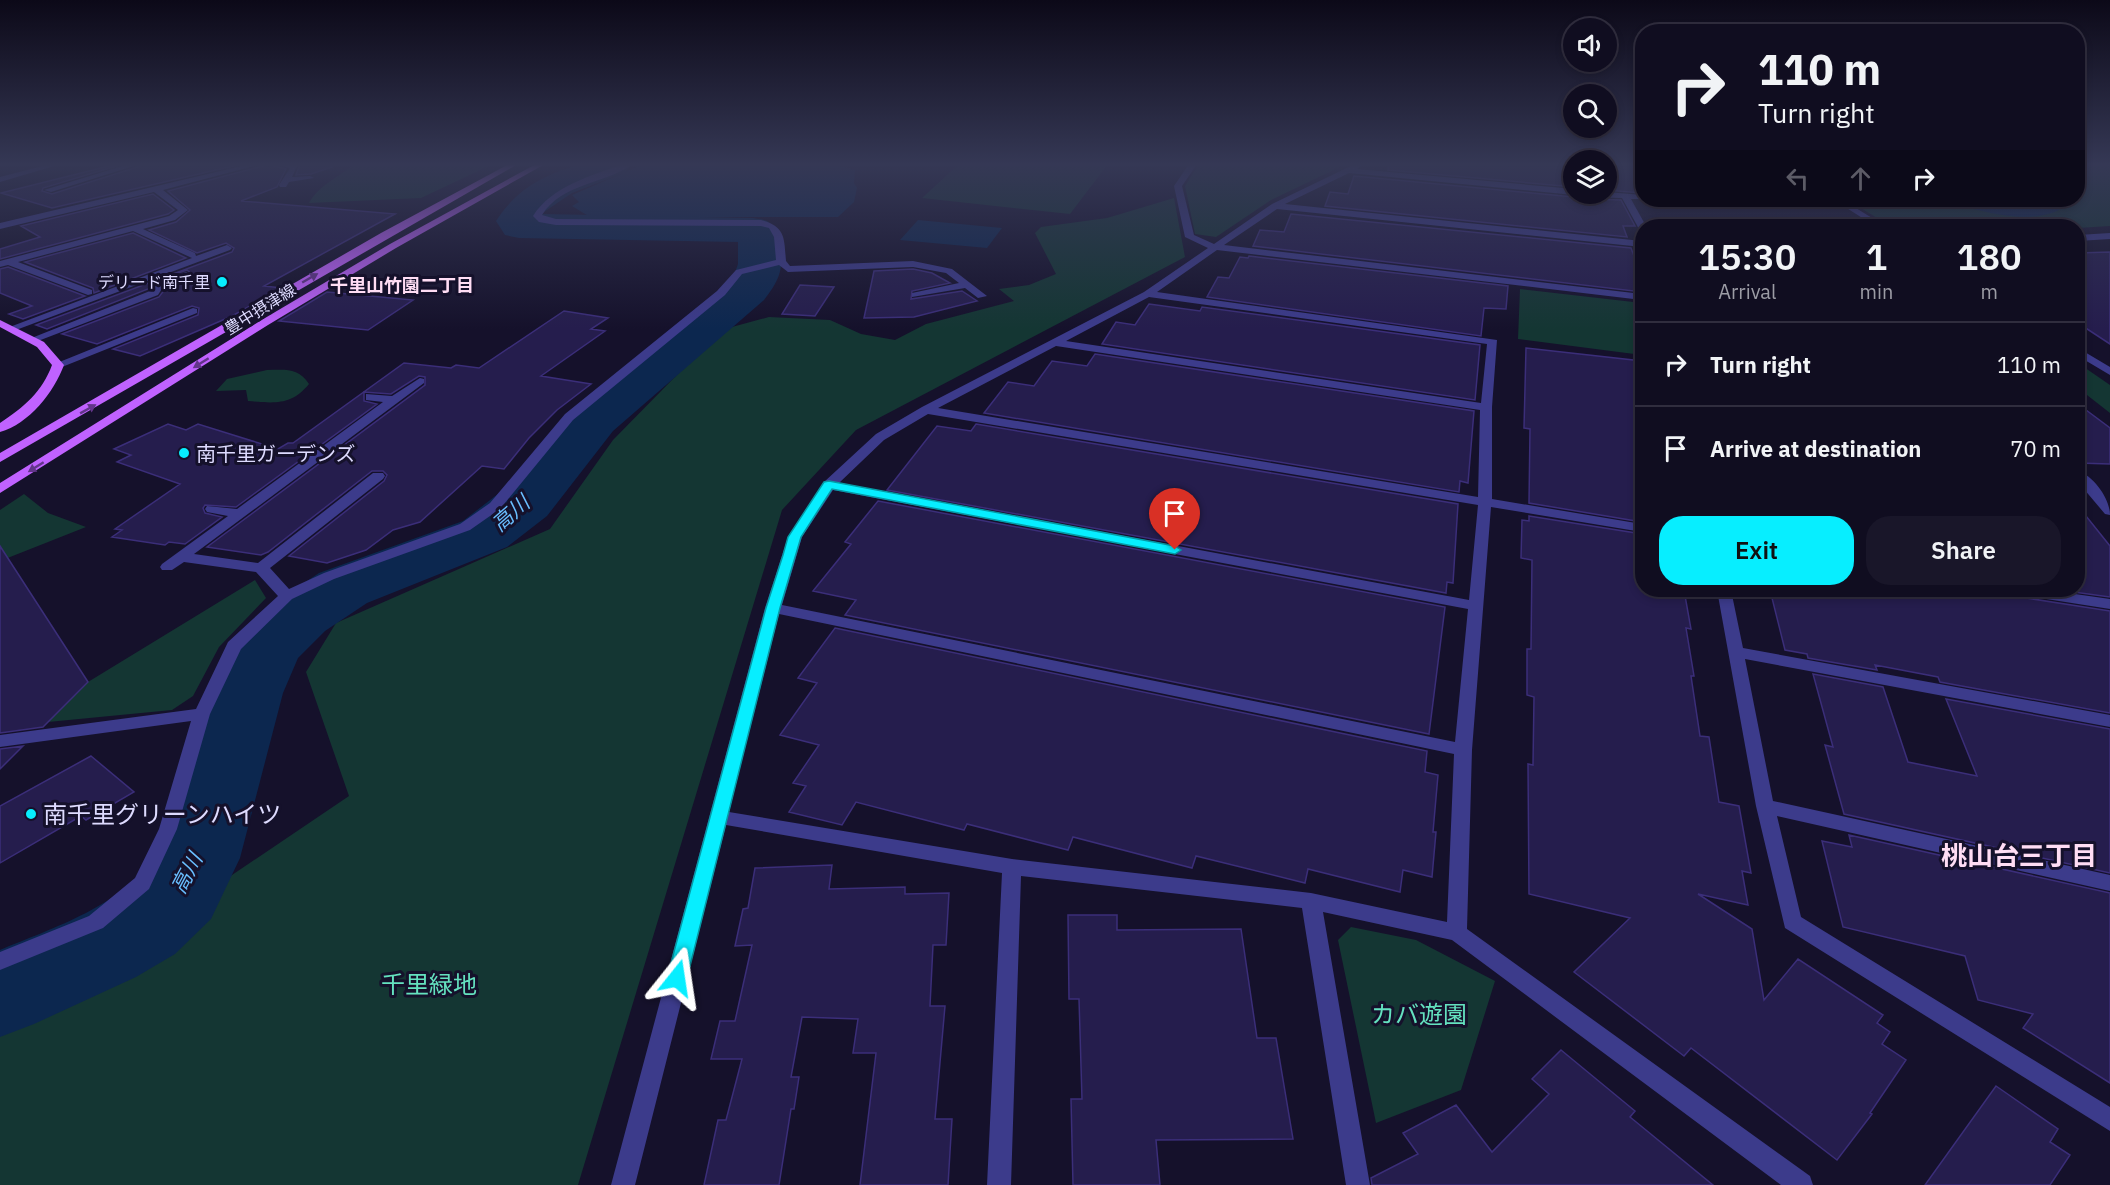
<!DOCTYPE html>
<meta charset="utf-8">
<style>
:root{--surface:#100d20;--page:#191629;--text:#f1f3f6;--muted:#9c9ca5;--line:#302d3e;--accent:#07eeff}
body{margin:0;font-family:"IBM Plex Sans","Noto Sans JP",sans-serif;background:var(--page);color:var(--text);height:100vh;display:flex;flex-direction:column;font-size:22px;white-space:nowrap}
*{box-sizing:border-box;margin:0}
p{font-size:20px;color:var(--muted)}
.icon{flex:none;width:33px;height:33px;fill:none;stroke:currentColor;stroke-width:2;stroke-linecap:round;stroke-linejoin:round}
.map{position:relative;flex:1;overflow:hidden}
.drawer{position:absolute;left:1635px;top:219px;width:450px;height:378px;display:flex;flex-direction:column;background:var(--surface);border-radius:24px;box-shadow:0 3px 9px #0003,0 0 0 2px var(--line)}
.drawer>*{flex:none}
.hud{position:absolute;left:1635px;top:24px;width:450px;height:183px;border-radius:24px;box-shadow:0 3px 9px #0003,0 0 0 2px var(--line);background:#100d20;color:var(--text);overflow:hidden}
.fabs{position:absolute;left:1563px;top:18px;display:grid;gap:12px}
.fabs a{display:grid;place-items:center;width:54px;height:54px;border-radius:50%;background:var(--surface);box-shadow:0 3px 9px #0003,0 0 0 2px var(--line);font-size:30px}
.pin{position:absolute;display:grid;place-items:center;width:51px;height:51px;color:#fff;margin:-62px -26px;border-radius:50% 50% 50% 0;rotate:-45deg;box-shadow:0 0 6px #0007}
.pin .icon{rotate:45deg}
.me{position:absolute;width:66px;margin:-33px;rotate:15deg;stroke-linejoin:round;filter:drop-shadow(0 0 4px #0008)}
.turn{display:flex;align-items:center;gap:21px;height:126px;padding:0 24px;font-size:27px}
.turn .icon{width:78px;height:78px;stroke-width:2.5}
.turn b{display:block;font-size:42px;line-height:51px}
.lanes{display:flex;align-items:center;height:57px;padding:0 24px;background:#0003;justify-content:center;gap:30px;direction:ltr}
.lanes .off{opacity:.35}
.eta{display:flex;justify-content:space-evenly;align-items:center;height:102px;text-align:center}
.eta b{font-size:36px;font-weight:600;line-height:42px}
.cta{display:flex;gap:12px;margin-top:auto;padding:12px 24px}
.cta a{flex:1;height:69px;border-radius:24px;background:var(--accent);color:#111;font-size:24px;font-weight:600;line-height:69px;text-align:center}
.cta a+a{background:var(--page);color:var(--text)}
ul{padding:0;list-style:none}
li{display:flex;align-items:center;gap:18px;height:84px;padding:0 24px;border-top:2px solid var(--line)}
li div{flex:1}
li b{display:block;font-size:22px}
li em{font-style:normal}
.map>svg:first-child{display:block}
.green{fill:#143633}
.water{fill:#0c274f}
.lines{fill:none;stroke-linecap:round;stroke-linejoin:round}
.river{fill:#0c274f;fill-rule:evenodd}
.building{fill:#251d4d;stroke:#3b2e79;stroke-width:1.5}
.minor{fill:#3c3b8b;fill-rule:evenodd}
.major{fill:#c062ff;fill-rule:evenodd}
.oneway{fill:#62358a}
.route{fill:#07eeff;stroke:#059ba6;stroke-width:1.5}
.poi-dot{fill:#07eeff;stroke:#15112b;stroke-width:2}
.labels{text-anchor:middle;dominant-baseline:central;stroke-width:6;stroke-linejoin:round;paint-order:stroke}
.far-poi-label{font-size:16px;fill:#dedbff;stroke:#15112b;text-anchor:end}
.far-street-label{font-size:16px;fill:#dedbff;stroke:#15112b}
.far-neighbourhood-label{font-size:18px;font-weight:bold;fill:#ffddf4;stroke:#15112b}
.poi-label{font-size:20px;fill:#dedbff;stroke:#15112b;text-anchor:start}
.water-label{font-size:21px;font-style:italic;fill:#69beff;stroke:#15112b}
.near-poi-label{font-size:24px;fill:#dedbff;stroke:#15112b;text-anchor:start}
.near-park-label{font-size:24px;fill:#64e2bf;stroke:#15112b}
.near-neighbourhood-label{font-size:26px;font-weight:bold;fill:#ffddf4;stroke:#15112b}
</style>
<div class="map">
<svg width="2110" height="1185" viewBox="0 0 2110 1185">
<rect width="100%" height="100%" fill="#15112b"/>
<path class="green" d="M354,164H493L421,198L309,203C318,186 339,177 354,164Z
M959,164H1108L1070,214L922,198Z
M1199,164H1346L1271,200L1216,237L1195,234L1185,186Z
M2078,164H2110V226L2078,228L1890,226L1848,200H2078Z
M1174,198L1185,257L856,430L782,510L578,1185H0V1028L125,976L232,875L349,796L306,672L336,623L550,529L613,440L721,330L769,317L830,320L861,334L895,340L926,324L1014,301L999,289L1029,285L1056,274L1035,233L1041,227L1107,218Z
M1520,289L1642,303V355L1518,339Z
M2078,363L2110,385V413L2078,388Z
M267,370C285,370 298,367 309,384C291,406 274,403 248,401L246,390L216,391L227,379Z
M24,494L48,513L86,527L0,561V510Z
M255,580L266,598L219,647L193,696L172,710L48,722L88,682Z
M1351,927L1416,940L1495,981L1461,1090L1376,1123L1338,940Z"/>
<path class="water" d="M669,164H832L855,170L854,183L857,188L854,202L838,217H590L572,206L579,202L572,195L639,166H665Z
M1942,200H2060L2064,207C2033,228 1975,210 1942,200Z
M918,220L1002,228L987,248L900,240Z"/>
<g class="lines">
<path class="river" d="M580,164H631L626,172L572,193L541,214L753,218C757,219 763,219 767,221C783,230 784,260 779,275C776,284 770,292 764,300L613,431L547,516L507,547L367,603L325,631L298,658L283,693L240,858L211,919L175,954L136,977L34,1024L0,1037V950C52,928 126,905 155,854L209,693L242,631L277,601L319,573L463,521L503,490L575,407L732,281L738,264V242L519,238L505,235L496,221C518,188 542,176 580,164Z"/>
</g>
<path class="building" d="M117,164H123L43,188L42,191L52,194L141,166L142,164H242L52,208L1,193Z
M264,164H273L274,166L286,169L277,187L241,201L395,214L264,286L282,288L232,316L140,356L113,349L198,315L199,308L192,306L97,344L62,334L159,297L165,289L191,279L193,275L187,270L154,281L148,289L47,329L36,325L232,252L234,248L226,243L197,253L149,230L176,222L190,210L168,191L263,166Z
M300,164H331L332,167L311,174L296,175Z
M1389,164H1574V187L1388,170Z
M1606,164L1642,165V193L1606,190Z
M1354,176L1574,197L1583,194L1589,199L1621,200L1635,226H1623L1627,237L1325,206L1330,192L1348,194Z
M153,194L174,210L168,214L0,259V249L40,237L21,226Z
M1291,214L1631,248L1642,277V292L1253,246L1260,230L1284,232Z
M133,233L186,258L94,293L93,288L25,262Z
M2110,252V344L2078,323V253Z
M1249,256L1508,286L1506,309L1484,308L1481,336L1207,297L1218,277L1229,278L1240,257L1248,258Z
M8,267L85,296L23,319L9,314L32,306L0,293V269Z
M913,269L932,273L950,283L912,291L911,299L962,291L977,301L914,317L864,318L874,271Z
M800,285L834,287L815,316L782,314Z
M327,292L413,300L368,330L279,321Z
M1149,304L1200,311L1202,307L1480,345L1475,400L1102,344L1116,322L1135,325Z
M564,311L608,318L591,329L605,331L541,376L591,384L557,410L529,438L504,469L482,466L420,522L393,530L366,550L327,563L289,556L384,481L387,475L383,471H372L268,552L261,555L207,547L425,385V377L419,376L391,394L364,392V401L377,404L236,507L205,505L203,508L205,513L222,517L185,544L169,542L165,545L112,537L122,530L115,529L180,484L117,462L131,455L114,449L168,424L186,430L198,424L278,449L288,443H293L404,363L451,368L456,365L479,368Z
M1526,348L1642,361V522L1529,503L1530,429L1524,428Z
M1095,354L1474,411L1468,483L1460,481L1459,492L984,413L1008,382L1034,386L1052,361L1087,366Z
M2078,404L2110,428V464L2078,463Z
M976,424L1458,504L1453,583L1447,582L1446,593L887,490L937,426L971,431Z
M878,501L1445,607L1429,734L845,615L856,600L813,591L851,544L845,542Z
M2078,506L2110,546V597L2059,590H2078Z
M1529,516L1642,534V590H1684L1691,629L1686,628L1694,676H1691L1700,736L1709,737L1719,802L1739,806L1751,873L1742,871L1748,905L1698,894L1752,929L1764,1000L1798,959L1883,1015L1877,1023L1890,1032L1882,1044L1906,1060L1870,1113L1872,1114L1837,1160L1691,1048L1684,1056L1574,972L1630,918L1529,894L1528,764L1533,765L1534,697L1527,695V649H1531L1532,560L1521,558L1522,520L1529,521Z
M0,546L88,682L43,727L0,733Z
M1770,590H2011L2020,597L2110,611V713L1940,682L1938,677L1875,665L1877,670L1808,658L1807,654L1785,650Z
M835,628L1427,751L1425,772L1438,775L1433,832H1436L1432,877L1403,870L1400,892L1308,869L1305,883L1196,856L1192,868L1073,837L1068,850L967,824L964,830L856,802L842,825L789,812L806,786L793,783L819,745L780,735L817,683L798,678Z
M1813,674L1883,687L1908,762L1977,776L1946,699L2110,729V873L1844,814L1825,745L1833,747Z
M23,746L0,769V749Z
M91,756L134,792L86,820L81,816L0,863V806Z
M1849,835L2110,893V1083L2023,1028L2033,1014L1978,1000L1965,956L1843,927L1822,841L1852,847Z
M832,865L829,889L905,887V894L949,893L946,945H933L930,1006H945L935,1119H952L948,1185H860L876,1053H853L858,1019L802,1017L791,1077H799L794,1109H791L779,1185H704L718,1120H726L742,1059H711L720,1021H735L752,945L735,946L743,909L748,908L755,868Z
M1068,915H1117V930L1241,929L1257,1038H1276L1293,1139L1156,1140L1160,1185H1073L1071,1099H1082L1079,999H1069Z
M1561,1050L1635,1111L1630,1117L1713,1185H1372L1371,1178L1418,1154L1403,1133L1456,1105L1492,1152L1549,1094L1532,1079Z
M1996,1086L2058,1129L2050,1142L2070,1155L2050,1185H1925Z"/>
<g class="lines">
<path class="minor" d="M50,164H61L0,182V177Z
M129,164H140L51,192L44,190Z
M250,164H262L163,190L188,210L175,220L143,229L195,253L196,256L227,245L232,248L230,250L16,330L12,331L7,328L192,258L133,231L18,262L92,290V294L88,295L8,265L0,267V261L169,216L178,210L154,192L0,229V223Z
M275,164H298L292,177L310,176L314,178L289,182L286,187H280L279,185L290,168Z
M623,164H633C605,184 562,183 542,215L556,219L761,220C786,227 784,238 786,261L790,266L913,261L952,269L987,296L978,298L965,288L912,297V293L959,283L946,273L913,267L788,272L779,265L742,274L725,295L573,420L500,509L470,530L334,579L292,599L241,649L210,714L177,829L149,889L103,928L0,970V952L89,916L135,878L159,829L191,721L0,747V735L196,709L228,642L278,596L256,572L184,562L172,570H162L160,567L162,564L228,516L207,512L205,509L207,506L237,509L383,402L366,400V394L392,396L420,378L424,379V383L194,554L258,563L373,473H383L385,476L383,479L270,568L289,589L324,573L460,524L490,503L565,414L717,291L736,270L776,260L774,237L769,228L761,226L556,225L539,222L533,216C552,186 591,176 623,164Z
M1189,164H1197L1182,186L1194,235L1214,244L1272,204L1355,164H1364L1357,169L1574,189V194H1577L1574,195L1349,173L1285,204L1642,241V247L1277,209L1224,245L1642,294V300L1217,250L1157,292L1497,340L1492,407V499L1642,524V532L1491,507L1472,750L1467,929L1810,1176L1813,1185H1781L1452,940L1323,912L1370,1185H1346L1302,908L1021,876L1011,1185H987L1002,873L726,825L635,1185H611L765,608L788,537L824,482L876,434L922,407L1144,292L1208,248L1185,237L1174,186ZM1149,297L1487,344L1481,403L1066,341ZM1056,346L1480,410L1478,497L938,408ZM928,414L1478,505L1469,600L839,483L884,440ZM833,490L1468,609L1455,742L782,605L802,537ZM779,614L1454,754L1447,922L1311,893L1012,859L729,812Z
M1606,192L1642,195V199H1631L1646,226L1639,229L1622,198L1589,197L1585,194Z
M1834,200H1843L1885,226H1875Z
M2110,233V239L2078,241V235Z
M186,272L191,275L189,277L163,287L158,295L38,341H30L29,339L150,291L155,283Z
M193,308L197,309V313L62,367H54L52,365Z
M2078,348L2110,367V375L2078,356Z
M2078,471C2094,476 2110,499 2110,515L2105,514L2078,482Z
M1717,590H1731L1743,648L2110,715V727L1745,659L1773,801L2110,875V891L1777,816L1801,917L2110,1107V1131L1785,928L1756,806Z
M2013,590H2047L2110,599V609L2020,595Z"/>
<path class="major" d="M509,164H518L0,462V453L381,233Z
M536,164H545L396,248L268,325L0,493V483L260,321L390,244Z
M0,320L44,342L64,365C54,392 29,424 0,432V423C24,407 42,392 52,365L37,347L0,327Z"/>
</g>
<defs><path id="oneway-solid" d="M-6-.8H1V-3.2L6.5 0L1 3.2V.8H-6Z" transform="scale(1.5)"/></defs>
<g class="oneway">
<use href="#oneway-solid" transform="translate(310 278) rotate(-30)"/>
<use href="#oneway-solid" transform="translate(201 363) rotate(148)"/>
<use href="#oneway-solid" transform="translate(88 409) rotate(-29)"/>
<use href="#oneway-solid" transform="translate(36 467) rotate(148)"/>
</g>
<linearGradient id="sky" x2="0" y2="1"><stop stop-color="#0c0918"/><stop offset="0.5" stop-color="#353855"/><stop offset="1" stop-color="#353855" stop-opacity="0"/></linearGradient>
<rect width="2110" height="329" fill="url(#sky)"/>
<path class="route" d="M829,481L1175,546L1181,550L1175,554L832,489L801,537L780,608L687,978L684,984L677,986L670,984L667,978L766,608L783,555L788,537L824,482Z"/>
<g class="poi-dot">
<circle cx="222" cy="282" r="6"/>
<circle cx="184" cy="453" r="6"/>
<circle cx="31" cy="814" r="6"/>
</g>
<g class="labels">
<g class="far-poi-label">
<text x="210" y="282">デリード南千里</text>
</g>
<g class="far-street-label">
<text transform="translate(260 309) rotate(-32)">豊中摂津線</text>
</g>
<g class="far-neighbourhood-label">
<text x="402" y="285">千里山竹園二丁目</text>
</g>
<g class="poi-label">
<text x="196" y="453">南千里ガーデンズ</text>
</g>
<g class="water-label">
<text transform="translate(510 513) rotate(-41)">高川</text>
<text transform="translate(186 873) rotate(-62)">高川</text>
</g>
<g class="near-poi-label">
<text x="43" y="814">南千里グリーンハイツ</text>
</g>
<g class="near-park-label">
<text x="429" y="984">千里緑地</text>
<text x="1419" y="1014">カバ遊園</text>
</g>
<g class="near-neighbourhood-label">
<text x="2019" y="855">桃山台三丁目</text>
</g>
</g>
</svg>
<div class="fabs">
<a><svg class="icon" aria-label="sound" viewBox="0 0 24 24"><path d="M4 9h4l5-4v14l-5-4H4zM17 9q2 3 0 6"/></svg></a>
<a><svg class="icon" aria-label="search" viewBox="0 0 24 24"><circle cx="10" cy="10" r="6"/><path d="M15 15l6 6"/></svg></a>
<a><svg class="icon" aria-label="layers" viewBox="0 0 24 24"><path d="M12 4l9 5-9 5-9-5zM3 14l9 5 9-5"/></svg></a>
</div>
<div class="pin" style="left:1175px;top:550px;background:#d93025"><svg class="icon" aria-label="arrive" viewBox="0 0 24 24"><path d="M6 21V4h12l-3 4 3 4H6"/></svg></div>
<svg class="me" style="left:677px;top:978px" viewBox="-20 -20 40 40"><path d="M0-17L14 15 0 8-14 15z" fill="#07eeff" stroke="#fff" stroke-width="4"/></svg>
<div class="hud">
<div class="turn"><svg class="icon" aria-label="right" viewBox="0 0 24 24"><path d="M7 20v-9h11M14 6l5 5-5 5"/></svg><div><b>110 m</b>Turn right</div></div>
<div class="lanes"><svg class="icon off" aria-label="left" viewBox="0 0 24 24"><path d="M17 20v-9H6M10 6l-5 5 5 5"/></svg><svg class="icon off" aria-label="ahead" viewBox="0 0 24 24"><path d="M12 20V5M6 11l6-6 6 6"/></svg><svg class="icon" aria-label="right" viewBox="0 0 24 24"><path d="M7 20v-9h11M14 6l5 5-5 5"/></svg></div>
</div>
<section class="drawer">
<div class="eta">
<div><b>15:30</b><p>Arrival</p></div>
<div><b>1</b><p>min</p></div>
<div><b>180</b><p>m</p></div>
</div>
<ul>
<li><svg class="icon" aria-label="right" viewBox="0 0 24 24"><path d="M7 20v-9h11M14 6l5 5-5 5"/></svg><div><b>Turn right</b></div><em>110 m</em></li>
<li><svg class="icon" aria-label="arrive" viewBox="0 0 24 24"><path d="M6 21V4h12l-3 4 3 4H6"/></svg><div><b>Arrive at destination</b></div><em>70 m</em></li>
</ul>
<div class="cta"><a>Exit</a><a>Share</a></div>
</section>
</div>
